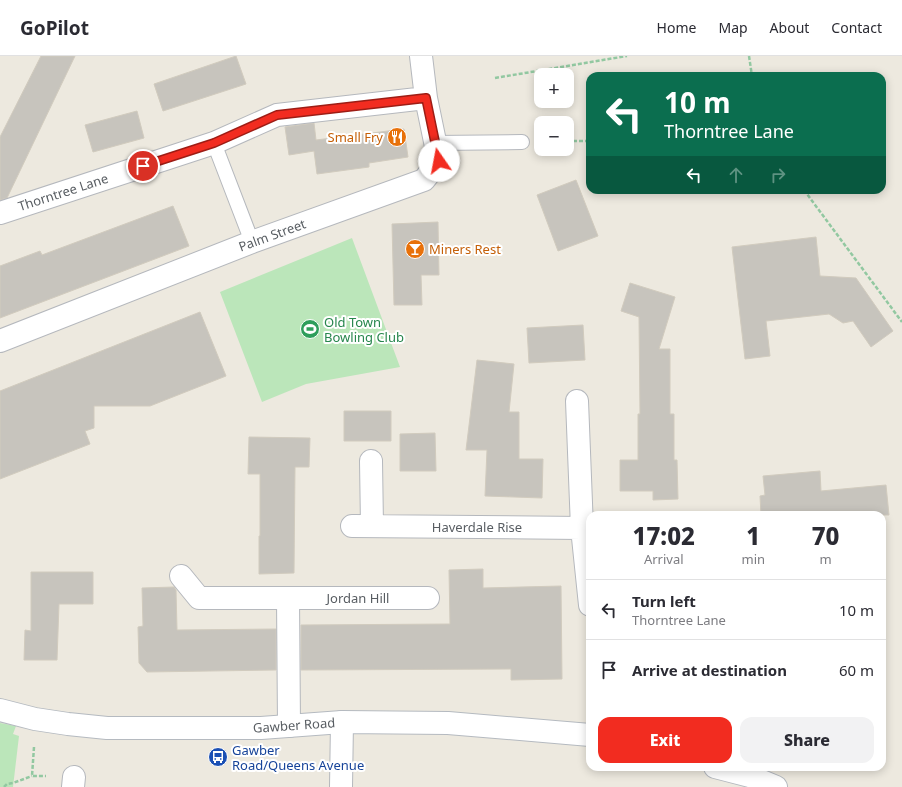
<!DOCTYPE html>
<meta charset="utf-8">
<style>
:root{--surface:#fff;--page:#f2f2f3;--text:#2b2b33;--muted:#7c7c81;--line:#e1e1e2;--accent:#f22c20}
body{margin:0;font-family:"Noto Sans",sans-serif;background:var(--page);color:var(--text);height:100vh;display:flex;flex-direction:column;font-size:15px;white-space:nowrap}
*{box-sizing:border-box;margin:0}
p{font-size:13px;color:var(--muted)}
.icon{flex:none;width:22px;height:22px;fill:none;stroke:currentColor;stroke-width:2;stroke-linecap:round;stroke-linejoin:round}
.map{position:relative;flex:1;overflow:hidden}
.panel{position:absolute;left:586px;top:455px;width:300px;height:260px;display:flex;flex-direction:column;background:var(--surface);border-radius:12px;box-shadow:0 2px 10px #0003}
.panel>*{flex:none}
.hud{position:absolute;left:586px;top:16px;width:300px;height:122px;border-radius:12px;box-shadow:0 2px 10px #0003;background:#0b6e4f;color:#fff;overflow:hidden}
.tools{position:absolute;left:534px;top:12px;display:grid;gap:8px}
.tools a{display:grid;place-items:center;width:40px;height:40px;border-radius:8px;background:var(--surface);box-shadow:0 2px 10px #0003;font-size:20px}
.pin{position:absolute;display:grid;place-items:center;width:34px;height:34px;color:#fff;margin:-17px;border:2px solid #fff;border-radius:50%;box-shadow:0 1px 4px #0007}
.me{position:absolute;width:44px;margin:-22px;rotate:348deg;stroke-linejoin:round;filter:drop-shadow(0 0 3px #0008)}
.turn{display:flex;align-items:center;gap:14px;height:84px;padding:0 12px;font-size:18px}
.turn .icon{width:52px;height:52px;stroke-width:2.5}
.turn b{display:block;font-size:28px;line-height:34px}
.lanes{display:flex;align-items:center;height:38px;padding:0 12px;background:#0003;justify-content:center;gap:20px;direction:ltr}
.lanes .off{opacity:.35}
.eta{display:flex;justify-content:space-evenly;align-items:center;height:68px;text-align:center}
.eta b{font-size:24px;font-weight:800;line-height:28px}
.cta{display:flex;gap:8px;margin-top:auto;padding:8px 12px}
.cta a{flex:1;height:46px;border-radius:12px;background:var(--accent);color:#fff;font-size:16px;font-weight:800;line-height:46px;text-align:center}
.cta a+a{background:var(--page);color:var(--text)}
ul{padding:0;list-style:none}
li{display:flex;align-items:center;gap:12px;height:60px;padding:0 12px;border-top:1px solid var(--line)}
li div{flex:1}
li b{display:block;font-size:15px}
li em{font-style:normal}
header{display:flex;align-items:center;gap:24px;box-sizing:border-box;height:56px;padding:0 20px;background:var(--surface);border-bottom:1px solid var(--line)}
header strong{font-size:19px}
nav{display:flex;gap:22px;margin-inline-start:auto;font-size:14px}
.map>svg:first-child{display:block}
.green{fill:#bbe6ba}
.building{fill:#c7c4bd;stroke:#d1cbbe}
.lines{fill:none;stroke-linecap:round;stroke-linejoin:round}
.lane-casing{stroke:#b5b8bd;stroke-width:16}
.street-casing{stroke:#b5b8bd;stroke-width:24}
.secondary-casing{stroke:#b5bac0;stroke-width:24}
.path{stroke:#92c8a1;stroke-width:2.5;stroke-dasharray:4 2;stroke-linecap:butt}
.lane{stroke:#fff;stroke-width:14}
.street{stroke:#fff;stroke-width:22}
.secondary{stroke:#fff;stroke-width:22}
.route-casing{stroke:#9d1d15;stroke-width:10}
.route{stroke:#f22c20;stroke-width:7}
.labels{text-anchor:middle;dominant-baseline:central;stroke-width:4;stroke-linejoin:round;paint-order:stroke}
.food-label{font-size:13px;fill:#c56008;stroke:#fff;text-anchor:end}
.street-label{font-size:13px;fill:#585d62;stroke:#fff}
.leisure-label{font-size:13px;fill:#27864d;stroke:#fff;text-anchor:start}
.transit-label{font-size:13px;fill:#164399;stroke:#fff;text-anchor:start}
</style>
<header>
<strong>GoPilot</strong>
<nav><a>Home</a><a>Map</a><a>About</a><a>Contact</a></nav>
</header>
<div class="map">
<svg width="902" height="731" viewBox="0 0 902 731">
<rect width="100%" height="100%" fill="#ede9df"/>
<path class="green" d="M352,182L400,311L306,328L262,346L220,236Z
M0,667L16,670L13,678L19,680L13,731H0Z"/>
<path class="building" d="M41,0H75L7,142L0,144V81Z
M236,0L246,28L163,55L154,28Z
M137,55L144,82L93,96L85,69Z
M314,67L316,84L404,73L408,101L369,107V111L317,118L314,95L289,99L285,71Z
M576,124L598,180L558,195L537,139Z
M173,150L189,190L0,262V210L40,195L42,199Z
M438,166L439,219H421L422,249H394L392,168Z
M816,181L820,220L856,222L893,275L871,291L853,265L843,267L829,258L766,265L770,300L745,303L732,191Z
M630,227L675,241L659,293H670V358H674V404H677L678,443L653,444V435H620V404H638V358H640L639,261L621,255Z
M200,256L226,320L150,350H94V372L85,375L90,388L0,423V335Z
M583,269L585,304L529,307L527,272Z
M477,304L514,308L509,356H519V403H543L542,442L485,440L487,394H466Z
M344,355H391V385H344Z
M435,377L436,415H400V378Z
M249,381L310,382L309,411H295L294,517L259,518V480H260V418H248Z
M820,415L821,435L886,429L889,459H761L760,440L765,439L763,420Z
M483,513V532L561,530L562,623L511,624V613L301,614V569L450,568L449,514Z
M31,516H93V548H59L57,604H24L25,574L31,575Z
M174,531L176,534L177,574L276,573V614L147,616L139,607L138,571L143,570L142,532Z"/>
<g class="lines">
<defs>
<path id="lane" d="M214,87L252,186
M435,87L522,86"/>
<path id="street" d="M0,157L214,87L277,59L426,42
M0,285L252,186L424,124L439,105L426,42L421,0
M577,345L582,472
M371,405L372,470
M352,470L582,472L590,549
M181,520L199,542H428
M288,542L289,670
M73,731L74,721
M341,731L342,666"/>
<path id="secondary" d="M0,654L35,663L68,668L107,672H261L342,666L448,667L590,679
M715,711L750,720L776,731"/>
</defs>
<use href="#lane" class="lane-casing"/>
<use href="#street" class="street-casing"/>
<use href="#secondary" class="secondary-casing"/>
<path class="path" d="M749,0L752,20
M495,22L627,0
M567,85H590
M804,134L902,266
M34,691L32,720H46
M4,731L7,728L13,727L32,720"/>
<use href="#lane" class="lane"/>
<use href="#street" class="street"/>
<use href="#secondary" class="secondary"/>
</g>
<g class="lines">
<defs>
<path id="route" d="M143,110L214,87L277,59L426,42L439,105"/>
</defs>
<use href="#route" class="route-casing"/>
<use href="#route" class="route"/>
</g>
<defs>
<symbol id="restaurant-disc" viewBox="-11 -11 22 22"><circle r="9.5" fill="#e8710a" stroke="#fff"/><path d="M-5-6h1v4h1v-4h1v4h1v-4h1v5L-1.5 .5V6h-2V.5L-5-1ZM5-6V6H3V1.5H1.5Q1.5-4 5-6Z" fill="#fff"/></symbol>
<symbol id="bar-disc" viewBox="-11 -11 22 22"><circle r="9.5" fill="#e8710a" stroke="#fff"/><path d="M-6-5H6L.8 .8V4.5H3.5V6h-7V4.5H-.8V.8Z" fill="#fff"/></symbol>
<symbol id="stadium-disc" viewBox="-11 -11 22 22"><circle r="9.5" fill="#2e9e5b" stroke="#fff"/><path d="M0-5a6.5 5 0 1 0 0 10a6.5 5 0 1 0 0-10ZM-3.5-1.8h7v3.6h-7Z" fill="#fff"/></symbol>
<symbol id="bus-disc" viewBox="-11 -11 22 22"><circle r="9.5" fill="#1a4fb4" stroke="#fff"/><path d="M-5-6H5V4H4V6H2V4H-2V6H-4V4H-5ZM-3.5-4V0h7V-4ZM-3.5 1.2v1.5H-2V1.2ZM2 1.2v1.5H3.5V1.2Z" fill="#fff"/></symbol>
</defs>
<g fill-rule="evenodd">
<use href="#restaurant-disc" x="386" y="70" width="22" height="22"/>
<use href="#bar-disc" x="404" y="182" width="22" height="22"/>
<use href="#stadium-disc" x="299" y="262" width="22" height="22"/>
<use href="#bus-disc" x="207" y="690" width="22" height="22"/>
</g>
<g class="labels">
<g class="food-label">
<text x="383" y="81">Small Fry</text>
<text x="429" y="193" text-anchor="start">Miners Rest</text>
</g>
<g class="street-label">
<text transform="translate(63 136) rotate(-18)">Thorntree Lane</text>
<text transform="translate(272 179) rotate(-20)">Palm Street</text>
<text x="477" y="471">Haverdale Rise</text>
<text x="358" y="542">Jordan Hill</text>
<text transform="translate(294 669) rotate(-4)">Gawber Road</text>
</g>
<g class="leisure-label">
<text x="324" y="266">Old Town<tspan x="324" dy="15">Bowling Club</tspan></text>
</g>
<g class="transit-label">
<text x="232" y="694">Gawber<tspan x="232" dy="15">Road/Queens Avenue</tspan></text>
</g>
</g>
</svg>
<div class="tools">
<a>+</a>
<a>−</a>
</div>
<div class="pin" style="left:143px;top:110px;background:#d93025"><svg class="icon" aria-label="arrive" viewBox="0 0 24 24"><path d="M6 21V4h12l-3 4 3 4H6"/></svg></div>
<svg class="me" style="left:439px;top:105px" viewBox="-20 -20 40 40"><circle r="19" fill="#fff"/><path d="M0-13L10 11 0 6-10 11z" fill="#f22c20"/></svg>
<div class="hud">
<div class="turn"><svg class="icon" aria-label="left" viewBox="0 0 24 24"><path d="M17 20v-9H6M10 6l-5 5 5 5"/></svg><div><b>10 m</b>Thorntree Lane</div></div>
<div class="lanes"><svg class="icon" aria-label="left" viewBox="0 0 24 24"><path d="M17 20v-9H6M10 6l-5 5 5 5"/></svg><svg class="icon off" aria-label="ahead" viewBox="0 0 24 24"><path d="M12 20V5M6 11l6-6 6 6"/></svg><svg class="icon off" aria-label="right" viewBox="0 0 24 24"><path d="M7 20v-9h11M14 6l5 5-5 5"/></svg></div>
</div>
<section class="panel">
<div class="eta">
<div><b>17:02</b><p>Arrival</p></div>
<div><b>1</b><p>min</p></div>
<div><b>70</b><p>m</p></div>
</div>
<ul>
<li><svg class="icon" aria-label="left" viewBox="0 0 24 24"><path d="M17 20v-9H6M10 6l-5 5 5 5"/></svg><div><b>Turn left</b><p>Thorntree Lane</p></div><em>10 m</em></li>
<li><svg class="icon" aria-label="arrive" viewBox="0 0 24 24"><path d="M6 21V4h12l-3 4 3 4H6"/></svg><div><b>Arrive at destination</b></div><em>60 m</em></li>
</ul>
<div class="cta"><a>Exit</a><a>Share</a></div>
</section>
</div>
